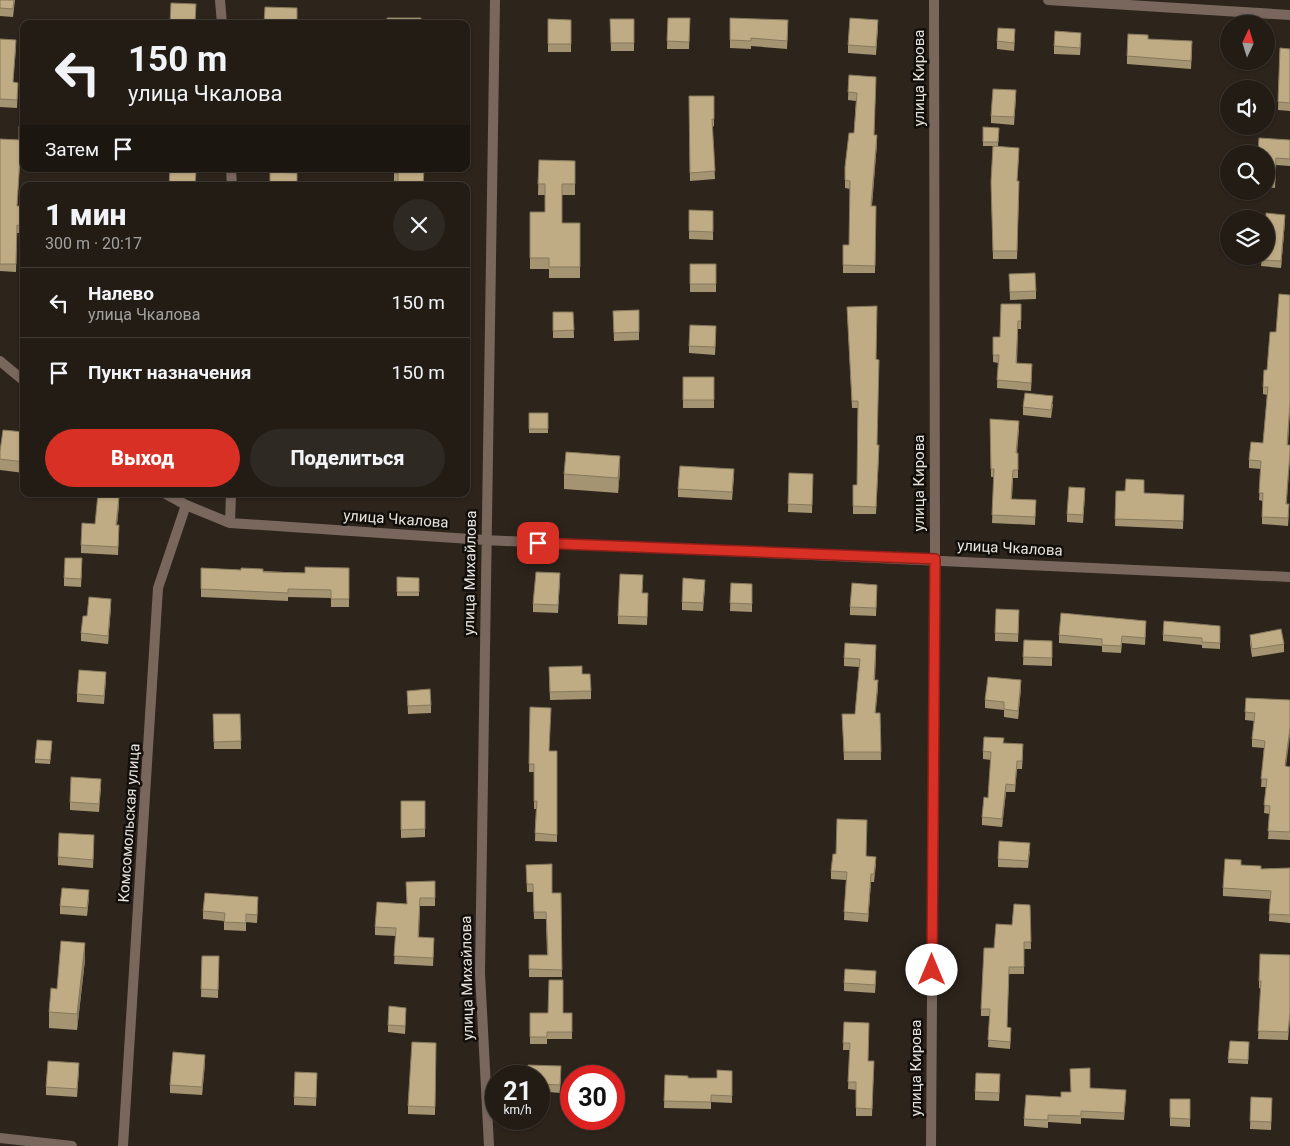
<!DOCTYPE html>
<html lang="ru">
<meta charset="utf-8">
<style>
:root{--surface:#221c15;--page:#2e2922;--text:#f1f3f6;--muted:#a2a1a0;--line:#3f3a34;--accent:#d93025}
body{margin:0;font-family:Roboto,sans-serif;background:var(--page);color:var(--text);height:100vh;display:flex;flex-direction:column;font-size:19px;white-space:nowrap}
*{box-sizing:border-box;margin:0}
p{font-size:16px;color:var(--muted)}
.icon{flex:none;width:28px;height:28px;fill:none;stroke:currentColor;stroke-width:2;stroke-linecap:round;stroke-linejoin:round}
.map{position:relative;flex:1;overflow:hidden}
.drawer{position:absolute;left:20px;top:182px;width:450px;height:315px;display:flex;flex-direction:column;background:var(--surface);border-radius:10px;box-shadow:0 1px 4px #0004,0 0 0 1px var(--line)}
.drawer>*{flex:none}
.hud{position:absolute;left:20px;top:20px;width:450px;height:152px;border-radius:10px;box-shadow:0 1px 4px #0004,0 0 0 1px var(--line);background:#221c15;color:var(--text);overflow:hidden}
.needle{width:32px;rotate:4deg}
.controls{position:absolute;left:1220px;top:15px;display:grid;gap:10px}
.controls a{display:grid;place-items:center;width:55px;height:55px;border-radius:50%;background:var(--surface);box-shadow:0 1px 4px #0004,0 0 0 1px var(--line);font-size:25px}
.speed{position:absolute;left:485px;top:1065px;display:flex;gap:10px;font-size:25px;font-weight:700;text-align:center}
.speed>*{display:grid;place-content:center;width:65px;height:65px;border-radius:50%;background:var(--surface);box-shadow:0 1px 4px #0004,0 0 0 1px var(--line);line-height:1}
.speed small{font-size:12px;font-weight:400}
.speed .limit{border:8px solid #d22;background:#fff;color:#111}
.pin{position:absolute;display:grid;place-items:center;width:42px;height:42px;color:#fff;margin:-21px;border-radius:10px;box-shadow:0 2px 8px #0006}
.me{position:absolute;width:55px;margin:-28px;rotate:0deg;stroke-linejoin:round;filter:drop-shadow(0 0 4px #0008)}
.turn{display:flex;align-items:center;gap:18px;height:105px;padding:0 25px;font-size:22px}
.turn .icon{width:65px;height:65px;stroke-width:2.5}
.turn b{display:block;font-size:35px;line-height:42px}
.then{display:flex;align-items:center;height:48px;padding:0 25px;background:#0003;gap:10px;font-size:19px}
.round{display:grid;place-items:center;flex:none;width:52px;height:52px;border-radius:26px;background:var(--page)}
.headline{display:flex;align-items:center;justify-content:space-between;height:85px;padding:0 25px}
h1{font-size:30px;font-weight:800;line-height:38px}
.action{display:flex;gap:10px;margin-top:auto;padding:10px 25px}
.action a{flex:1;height:58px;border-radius:30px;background:var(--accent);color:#fff;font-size:20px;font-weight:800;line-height:58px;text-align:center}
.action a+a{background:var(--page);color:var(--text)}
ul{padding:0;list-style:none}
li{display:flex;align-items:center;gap:15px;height:70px;padding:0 25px;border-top:1px solid var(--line)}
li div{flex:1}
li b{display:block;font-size:19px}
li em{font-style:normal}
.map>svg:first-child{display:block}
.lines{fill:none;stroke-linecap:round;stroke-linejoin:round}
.street{stroke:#79675e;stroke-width:10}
.wall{fill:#a49472}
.shaded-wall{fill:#86785c}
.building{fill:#bfac84;stroke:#86785c}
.route-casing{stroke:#8d1f18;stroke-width:12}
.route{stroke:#d93025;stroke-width:9}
.labels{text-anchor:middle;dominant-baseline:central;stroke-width:5;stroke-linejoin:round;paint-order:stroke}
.street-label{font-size:15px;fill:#e7e2dc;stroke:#120f0b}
</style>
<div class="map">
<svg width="1290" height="1146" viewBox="0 0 1290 1146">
<rect width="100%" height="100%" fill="#2d251c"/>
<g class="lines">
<path class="street" d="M220,0L222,24
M1048,0L1290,15
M231,169L232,186
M0,361L24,381
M166,494L186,505L230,523L485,540L1290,577
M230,523L231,494
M0,1138L72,1146
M123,1146L158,588L186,505
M489,1146L480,973L495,0
M931,1146L935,559L934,0"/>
</g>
<path class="wall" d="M0,0H15L13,17L0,16Z
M668,18H690L689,49H667Z
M730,18L788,28L787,49L751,46V49L730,48Z
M548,19L571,20V52H548Z
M610,19H634V51H611Z
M878,28L876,55L848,53V45Z
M1015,37L1014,51L997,49V41Z
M0,39L16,48L13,82L18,83L17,108L0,107Z
M1148,39L1192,49L1191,69L1127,64V56Z
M1081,41L1080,55L1054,54V46Z
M1280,48L1290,49V111L1278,110Z
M849,75L876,77L874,135L877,143L872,206H876L875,273H843V245H849L850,189L845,188V180L854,133L856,101L848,100Z
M689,96H714V126L712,127L715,179L690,181Z
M1016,98L1014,125L991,123V116Z
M24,127V146L21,145L17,206H22L21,233H17L16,272L0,271V139L19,140Z
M983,127L999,128L998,146L1019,155L1017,181L1019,189L1017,259H993L991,182L993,146H983Z
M1290,140V166L1276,165L1275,188L1266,187V154Z
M539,160L575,161V195H562V223H580V278H549V269H530V212H545V195H538Z
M394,169L424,186L394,185Z
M689,210L713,211V240L689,239Z
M1285,221L1281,268L1261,266L1262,256Z
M690,264H716V292H690Z
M1009,274L1036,291V299L1010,300Z
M1290,295V409L1288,445L1287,504L1289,511L1288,526L1262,524V501L1259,500L1261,469L1249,468V460L1263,443L1267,395L1263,394V387L1276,332Z
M1021,304V329H1018L1017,363L1032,372L1031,391L997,388L998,363L993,362V337H1000Z
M847,307L876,359L877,445L879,453L876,514H853V485H857L858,408H852Z
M639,310V340L614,341L613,311Z
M553,312H573L574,338H553Z
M716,334L715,355L689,353V346Z
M683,377H714V408H683Z
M1053,404L1051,418L1023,415V407Z
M529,413H548V433H529Z
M990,419L1019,429L1017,453H1018V478H1013L1012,499L1036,500L1035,525L992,523L994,477H991Z
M24,432V473L0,470V451Z
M620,471L618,493L564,489V474Z
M789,473L813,474L812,513L788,512Z
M734,477L732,500L678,497V489Z
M1116,491L1144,493L1184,495L1183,529L1115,526Z
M1085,496L1083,523L1067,522V514Z
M119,504L117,525L119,533L118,555L81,553V545L95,524Z
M82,566L81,587L64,586V578Z
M201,568L305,573L349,568V607H331V598L288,597V601L201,597Z
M397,577L419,578V596H397Z
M560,581L558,613L533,612V604Z
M643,583L642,593L648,601L647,625L618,624V616Z
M731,583L752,592V612L730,611Z
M705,588L703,611L682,610V602Z
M877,592L876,616L850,615V607Z
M111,606L108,644L81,641V633L87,616Z
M1019,618L1018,642L995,641V633Z
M1220,626V649L1202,648V645L1163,641V635Z
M1146,628L1145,645L1122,643L1121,653L1102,652V646L1059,643V635Z
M1250,635L1284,644V652L1252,657L1250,643Z
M1024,640L1052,641V666L1023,665Z
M876,653L875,680L878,688L875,713H880L881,760H844L842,714H855L859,667L844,666V658Z
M549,667L582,674L591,691V699L550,700Z
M106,680L104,704L77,702V694Z
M1021,688L1018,719L1004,717V710L985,708V700Z
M407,691L431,705V713L408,714Z
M1246,698L1286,766L1290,767V840L1268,839L1270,814L1264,813L1266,787H1261L1264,748L1252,747V739L1254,721L1245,720Z
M530,707L549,751H557V842L535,841L536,809H534V772H529Z
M213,714H240L241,749H214Z
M1004,743L1023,752L1022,769H1017L1015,792H1006L1002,827L982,825V817L988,798L991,760L983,759V751Z
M52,745L50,764L35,763V759Z
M101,787L99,812L70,810V802Z
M401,801H425V837L401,838Z
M94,843L93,868L58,865V857Z
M1030,851L1028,868L998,867V859Z
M866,856L876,864L874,882H871L868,922L844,920L846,880L831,879V871Z
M526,865L552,893H561L562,977H529V955H547L546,919H534L533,892H527Z
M1241,865L1261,869L1290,868V923L1269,921L1270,899L1223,896V888Z
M435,881V906H420L419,937L434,946L433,966L394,964L396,936L375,935V927L407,904Z
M89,898L87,916L60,914V906Z
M258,905L257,923L246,922V931L224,930V921L203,919V911Z
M1030,905L1031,949H1024V974H1009L1007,1027L1011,1035L1010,1049L988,1047L990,1016H981V1009L994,948L1012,925Z
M1290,955L1288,1040L1258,1039L1261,989L1259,988V981Z
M202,956H219L218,998L201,997Z
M85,960L77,1030L49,1028V1012L57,989Z
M876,979L875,993L844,991V983Z
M530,1013H572V1039H547V1044H530Z
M406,1016L405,1034L388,1032V1025Z
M844,1022L868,1061H874L872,1116H856V1090L848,1089L850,1050H843Z
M1230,1041L1249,1042L1248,1064L1228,1063Z
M436,1043L435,1115L408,1114V1106Z
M205,1063L202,1095L170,1093V1085Z
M79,1071L77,1097L46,1095V1087Z
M732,1071V1103L711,1102V1109L664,1108L665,1075L688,1078H717Z
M317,1073L316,1106L294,1105V1097Z
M561,1074L560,1093L539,1091V1076Z
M1000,1082L999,1101L975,1100V1092Z
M1090,1088L1126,1097L1124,1120L1081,1118V1124L1048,1122V1128L1024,1126V1119L1061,1097L1071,1092Z
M1251,1097L1272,1098L1271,1130L1250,1129Z
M1170,1099H1190V1127L1170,1126Z"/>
<path class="shaded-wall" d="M877,135V143L871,214V206Z
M1285,215V221L1281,268V261Z
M1290,452V460L1286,511V504Z
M620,456V471L618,493V478Z
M119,497V504L116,533V525Z
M111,599V606L108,644V636Z
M878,680V688L875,721V713Z
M1021,680V688L1018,719V711Z
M1290,728V736L1285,774V766Z
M1006,784V792L1002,827V819Z
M871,874V882L868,922V914Z
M85,943V960L77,1030V1014Z
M1290,1013V1021L1288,1040V1032Z
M205,1055V1063L202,1095V1087Z"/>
<path class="building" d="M0,0H14L13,9L0,8Z
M171,3L196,4L195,24H170Z
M265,7L297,8V24H264Z
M387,18H421V24H387Z
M668,18H690L689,42L667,41Z
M730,18L788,20L787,41L751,38V41L730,40Z
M850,18L878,20L876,47L848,45Z
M548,19L571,20V44H548Z
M610,19H634V43H611Z
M998,28L1015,29L1014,43L997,41Z
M1055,31L1081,33L1080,48L1054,46Z
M1128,34L1148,35V39L1192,41L1191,61L1127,56Z
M0,39L16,40L13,82L18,83L17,100L0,99Z
M1280,48L1290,49V103L1278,102Z
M849,75L876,77L874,135H877L871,206H876L875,266L843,265V245H849L850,181L845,180V167L849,133H854L857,93L848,92Z
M993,89L1016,90L1014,117L991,116Z
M689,96H714V119H712L715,171L690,173Z
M19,126L24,127V142H21V140H19Z
M983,127L999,128L998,142H983Z
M1259,138L1290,140V159L1276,158L1275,181H1266V154H1258Z
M0,139L21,140L17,206H22L21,226L17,225L16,264H0Z
M993,146L1019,148L1017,181H1019L1017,251H993L991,182Z
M539,160L575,161V184H562V223H580V267H549V258H530V212H545V184H538Z
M170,169H194V172H196L195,186H169Z
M394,169H424L423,186H398V173H394Z
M270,172L297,173V186H270Z
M689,210L713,211V232L689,231Z
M1266,213L1285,215L1281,261L1261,260L1262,256H1266Z
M690,264H716V284H690Z
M1035,273L1036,291L1010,292L1009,274Z
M1279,294L1290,295V402L1287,445H1290V452L1286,504H1289L1288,518L1262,517L1263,493H1259L1261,461L1249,460L1251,442L1263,443L1268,387H1263L1264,370H1267L1270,332H1276Z
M1001,304H1021V321H1018L1016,363L1032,364L1031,383L997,380L999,355H993V337H1000Z
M877,306L876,359L879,360L877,445H879L876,507L853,506V485H857L858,401H852L847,307Z
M639,310V332L614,333L613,311Z
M553,312H573L574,330L553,331Z
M690,325L716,326L715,347L689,346Z
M683,377H714V400H683Z
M1025,393L1053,396L1051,410L1023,407Z
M529,413H548V429H529Z
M990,419L1019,421L1016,453H1018V470H1013L1011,499L1036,500L1035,517L992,515L994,469H991Z
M3,430L24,432V462L0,459V451Z
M566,452L620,456L618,478L564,474Z
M680,466L734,469L732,492L678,489Z
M789,473L813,474L812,505L788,504Z
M1126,479L1144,480V493L1184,495L1183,521L1115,519L1116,491H1125Z
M1069,487L1085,488L1083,515L1067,514Z
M98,494L119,497L116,525H119L118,547L81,545L82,523L95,524Z
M65,558H82L81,579L64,578Z
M305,567L349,568V599H331V590L288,589V593L201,589V568L241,570V568L263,569V572L305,573Z
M536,572L560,573L558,605L533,604Z
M620,574L643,575L642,593H648L647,617L618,616Z
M397,577L419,578V592H397Z
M683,578L705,580L703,603L682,602Z
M731,583L752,584V604L730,603Z
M852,583L877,585L876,608L850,607Z
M89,597L111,599L108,636L81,633L83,616H87Z
M996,609L1019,610L1018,634L995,633Z
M1061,613L1146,621L1145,638L1122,636L1121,646L1102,645V639L1059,635Z
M1164,621L1220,626V643L1202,642V638L1163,635Z
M1281,629L1284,644L1252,649L1250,635Z
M1024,640L1052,641V658L1023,657Z
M845,643L876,645L874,680H878L875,713H880L881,752H844L842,714H855L860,659L844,658Z
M582,666V674H590L591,691L550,692L549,667Z
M79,670L106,672L104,696L77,694Z
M988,677L1021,680L1018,711L1004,709V702L985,700Z
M430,689L431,705L408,706L407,691Z
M1246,698L1290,700V728L1285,766L1290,767V832L1268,831L1270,806L1264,805L1267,779H1261L1265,741L1252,739L1255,713L1245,712Z
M530,707L551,708L549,751H557V835L535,833L537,801H534V764H529Z
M213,714H240L241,741L214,742Z
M984,737L1004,738L1003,743L1023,744L1022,761H1017L1015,785L1006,784L1002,819L982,817L984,797L988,798L991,752L983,751Z
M37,740L52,741L50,760L35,759Z
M71,777L101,779L99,804L70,802Z
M401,801H425V829L401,830Z
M837,819L867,820L866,856L876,857L874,874H871L868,914L844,912L847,872L831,871L833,854H836Z
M59,833L94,835L93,860L58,857Z
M999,841L1030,843L1028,861L998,859Z
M1225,859L1241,860V865L1261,866V869L1290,868V915L1269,914L1271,891L1223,888Z
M552,864V893H561L562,970L529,969V955H548L546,912H534L533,884H527L526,865Z
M435,881V898H420L418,937L434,938L433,958L394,956L396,928L375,927L377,902L407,904L406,882Z
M62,888L89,890L87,908L60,906Z
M205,893L258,897L257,915L246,914V923L224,922L225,913L203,911Z
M1014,904L1030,905L1031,942H1024V967H1009L1007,1027L1011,1028L1010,1042L988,1040L990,1009H981L984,948H994L996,924L1012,925Z
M61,941L85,943L77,1014L49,1012L51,988L57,989Z
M1260,954L1290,955V1013L1288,1032L1258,1031L1261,981H1259Z
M202,956H219L218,990L201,989Z
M845,969L876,971L875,985L844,983Z
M549,980H563V1013H572V1032H547V1037H530V1013H548Z
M389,1006L406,1008L405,1026L388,1025Z
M844,1022L869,1023L868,1061H874L872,1109L856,1108V1082H848L850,1043H843Z
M1230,1041L1249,1042L1248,1060L1228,1059Z
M412,1042L436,1043L435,1107L408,1106Z
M173,1052L205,1055L202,1087L170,1085Z
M48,1061L79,1063L77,1089L46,1087Z
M528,1065L561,1066L560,1085L539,1084V1076H528Z
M1090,1068V1088L1126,1090L1124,1113L1081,1111V1116L1048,1115V1120L1024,1119L1026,1095L1061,1097V1092H1071L1070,1069Z
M717,1070L732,1071V1096L711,1095V1102L664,1101L665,1075L688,1076V1078H717Z
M295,1072L317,1073L316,1098L294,1097Z
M976,1073L1000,1074L999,1093L975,1092Z
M1251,1097L1272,1098L1271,1122L1250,1121Z
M1170,1099H1190V1119L1170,1118Z"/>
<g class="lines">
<defs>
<path id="route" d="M538,543L935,559L932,970"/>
</defs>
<use href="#route" class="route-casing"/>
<use href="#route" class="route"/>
</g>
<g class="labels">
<g class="street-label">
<text transform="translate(919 78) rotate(-90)">улица Кирова</text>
<text transform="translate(919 483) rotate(-90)">улица Кирова</text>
<text transform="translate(396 519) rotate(4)">улица Чкалова</text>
<text transform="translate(1010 548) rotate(3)">улица Чкалова</text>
<text transform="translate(470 573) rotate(-89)">улица Михайлова</text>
<text transform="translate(129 823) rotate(-86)">Комсомольская улица</text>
<text transform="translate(467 978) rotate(-91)">улица Михайлова</text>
<text transform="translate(916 1068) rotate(-90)">улица Кирова</text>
</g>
</g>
</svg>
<div class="controls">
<a><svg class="needle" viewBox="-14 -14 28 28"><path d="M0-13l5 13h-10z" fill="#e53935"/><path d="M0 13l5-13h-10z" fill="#a2a1a0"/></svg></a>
<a><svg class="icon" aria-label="sound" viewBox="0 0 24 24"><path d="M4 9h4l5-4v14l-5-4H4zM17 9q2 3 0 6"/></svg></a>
<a><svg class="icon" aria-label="search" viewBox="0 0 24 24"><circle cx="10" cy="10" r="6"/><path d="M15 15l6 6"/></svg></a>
<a><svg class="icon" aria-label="layers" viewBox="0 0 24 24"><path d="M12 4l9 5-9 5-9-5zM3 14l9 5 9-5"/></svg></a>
</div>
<div class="speed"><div>21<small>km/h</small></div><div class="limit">30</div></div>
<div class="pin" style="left:538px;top:543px;background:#d93025"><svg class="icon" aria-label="arrive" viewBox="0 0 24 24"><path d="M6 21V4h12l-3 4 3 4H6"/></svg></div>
<svg class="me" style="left:932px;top:970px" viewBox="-20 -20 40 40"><circle r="19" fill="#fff"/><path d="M0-13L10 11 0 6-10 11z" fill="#d93025"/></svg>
<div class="hud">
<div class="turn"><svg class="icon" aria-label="left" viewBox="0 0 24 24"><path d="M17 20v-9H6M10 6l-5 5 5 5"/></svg><div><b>150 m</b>улица Чкалова</div></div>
<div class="then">Затем<svg class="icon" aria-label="arrive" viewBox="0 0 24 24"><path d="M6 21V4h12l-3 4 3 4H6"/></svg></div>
</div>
<section class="drawer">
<div class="headline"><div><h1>1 мин</h1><p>300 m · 20:17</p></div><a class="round"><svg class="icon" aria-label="close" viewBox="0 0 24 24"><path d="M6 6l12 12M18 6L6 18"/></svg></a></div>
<ul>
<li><svg class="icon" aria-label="left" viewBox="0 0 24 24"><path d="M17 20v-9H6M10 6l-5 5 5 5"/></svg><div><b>Налево</b><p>улица Чкалова</p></div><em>150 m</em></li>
<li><svg class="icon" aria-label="arrive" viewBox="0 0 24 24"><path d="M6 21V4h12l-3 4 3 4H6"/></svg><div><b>Пункт назначения</b></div><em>150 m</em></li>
</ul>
<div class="action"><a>Выход</a><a>Поделиться</a></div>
</section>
</div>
